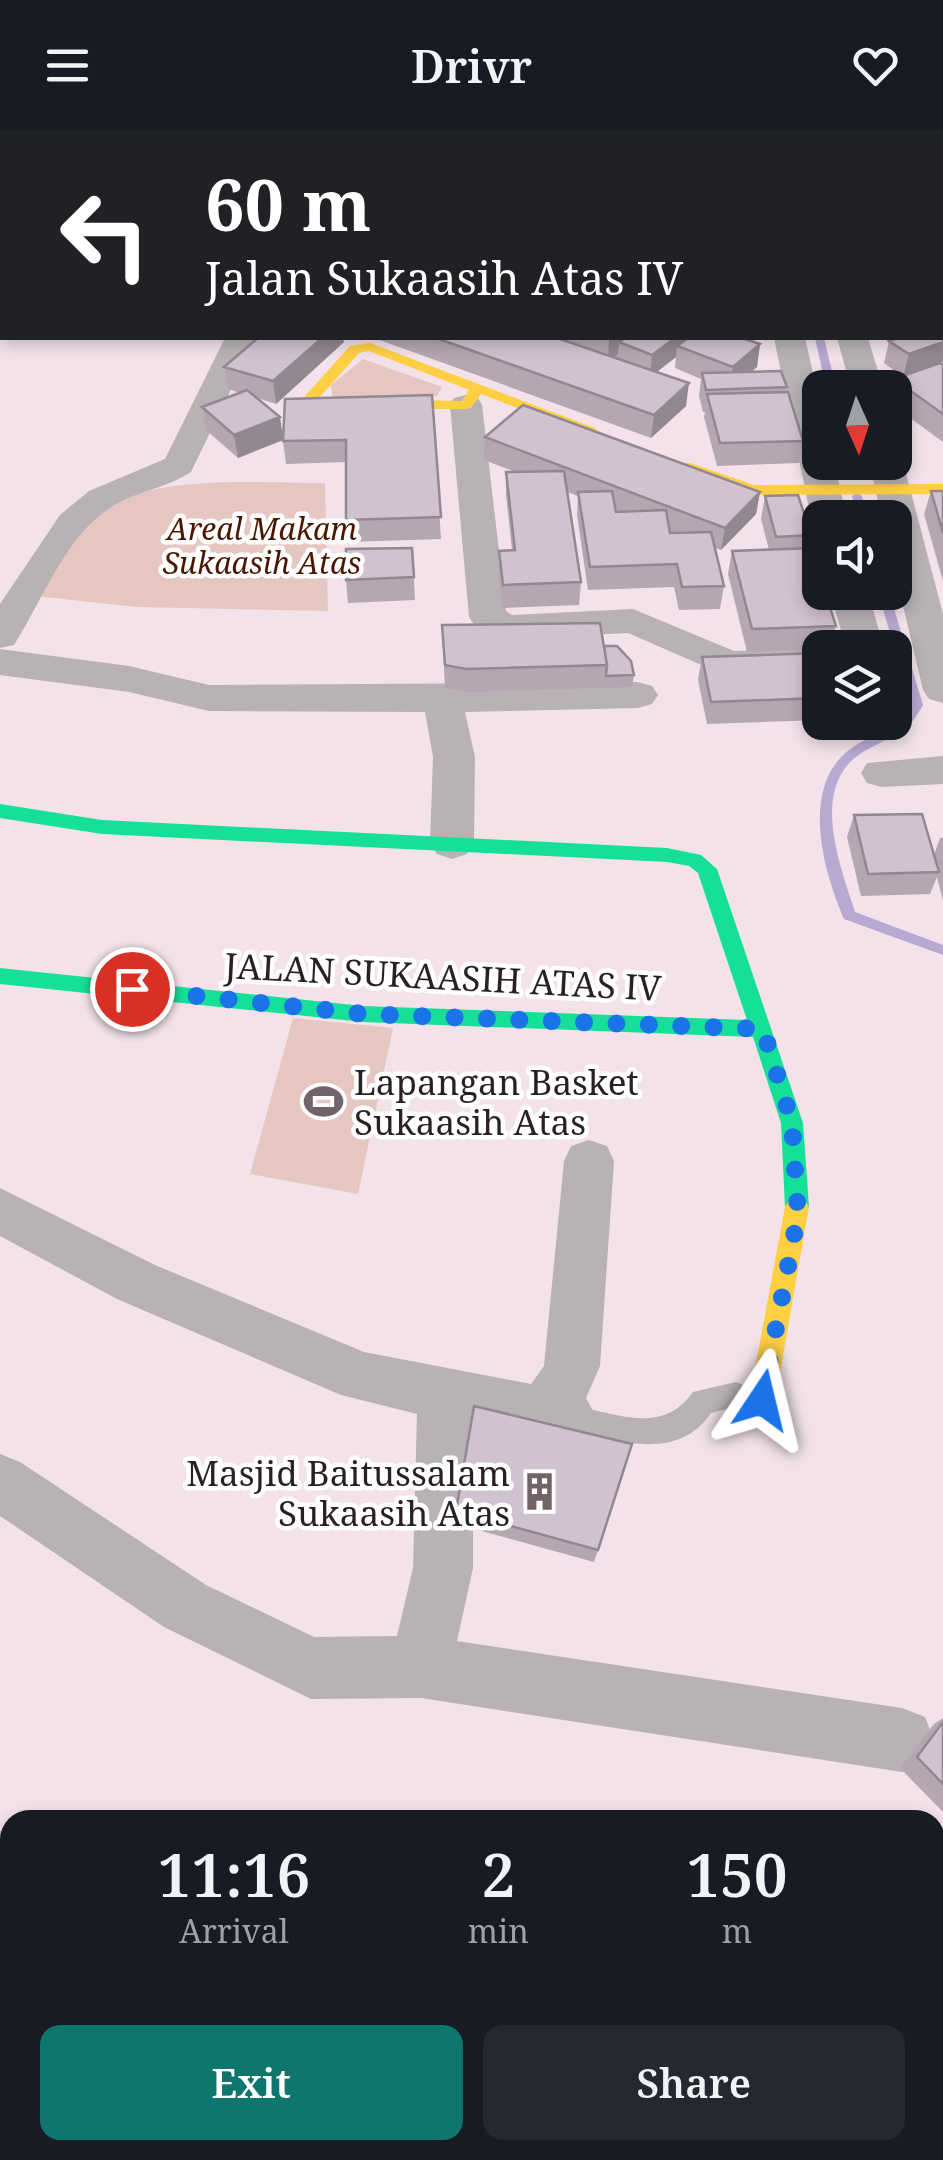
<!DOCTYPE html>
<style>
:root{--surface:#171b24;--page:#242831;--text:#f1f3f6;--muted:#9ea1a6;--accent:#0f766e}
body{margin:0;font-family:"Noto Serif",serif;background:var(--page);color:var(--text);height:100vh;display:flex;flex-direction:column;font-size:38px;white-space:nowrap}
*{box-sizing:border-box;margin:0}
p{font-size:32px;color:var(--muted)}
.icon{flex:none;width:55px;height:55px;fill:none;stroke:currentColor;stroke-width:2;stroke-linecap:round;stroke-linejoin:round}
.map{position:relative;flex:1;overflow:hidden}
.drawer{position:absolute;left:0px;top:1680px;width:945px;height:350px;display:flex;flex-direction:column;background:var(--surface);border-radius:30px 30px 0 0;box-shadow:0 5px 15px #0003}
.drawer>*{flex:none}
.banner{position:absolute;left:0px;top:0px;width:945px;height:210px;box-shadow:0 5px 15px #0003;background:#202124;color:#fff;overflow:hidden}
.needle{width:65px;rotate:177deg}
.fabs{position:absolute;left:802px;top:240px;display:grid;gap:20px}
.fabs a{display:grid;place-items:center;width:110px;height:110px;border-radius:20px;background:var(--surface);box-shadow:0 5px 15px #0003;font-size:50px}
.pin{position:absolute;display:grid;place-items:center;width:85px;height:85px;color:#fff;margin:-42px;border:5px solid #fff;border-radius:50%;box-shadow:0 2px 10px #0007}
.me{position:absolute;width:110px;margin:-55px;rotate:10deg;stroke-linejoin:round;filter:drop-shadow(0 0 8px #0008)}
.turn{display:flex;align-items:center;gap:35px;height:210px;padding:0 40px;font-size:45px}
.turn .icon{width:130px;height:130px;stroke-width:2.5}
.turn b{display:block;font-size:70px;line-height:85px}
.eta{display:flex;justify-content:space-evenly;align-items:center;height:170px;text-align:center}
.eta b{font-size:60px;font-weight:600;line-height:70px}
.primary-button{display:flex;gap:20px;margin-top:auto;padding:20px 40px}
.primary-button a{flex:1;height:115px;border-radius:20px;background:var(--accent);color:#fff;font-size:40px;font-weight:600;line-height:115px;text-align:center}
.primary-button a+a{background:var(--page);color:var(--text)}
header{display:flex;justify-content:space-between;align-items:center;height:130px;padding:0 40px;background:var(--surface);font-size:45px;font-weight:600}
.map>svg:first-child{display:block}
.green{fill:#e6c6c0}
.lines{fill:none;stroke-linecap:round;stroke-linejoin:round}
.stream{fill:#b7a9d2;fill-rule:evenodd}
.lane{fill:#b8b2b4;fill-rule:evenodd}
.street{fill:#b8b2b4;fill-rule:evenodd}
.fast{fill:#16e098;fill-rule:evenodd}
.slow{fill:#ffcf43;fill-rule:evenodd}
.wall{fill:#b4a7b2}
.shaded-wall{fill:#928891}
.building{fill:#d1c2cf;stroke:#928891;stroke-width:2.5}
.route{stroke:#1a73e8;stroke-width:18;stroke-dasharray:0 32.4}
.labels{text-anchor:middle;dominant-baseline:central;stroke-width:9;stroke-linejoin:round;paint-order:stroke}
.far-park-label{font-size:30px;font-style:italic;fill:#4b1500;stroke:#fff}
.street-label{font-size:35px;fill:#2a1f24;stroke:#fff}
.poi-label{font-size:35px;fill:#2a1f24;stroke:#fff;text-anchor:start}
</style>
<header><svg class="icon" aria-label="menu" viewBox="0 0 24 24"><path d="M4 6h16M4 12h16M4 18h16"/></svg>Drivr<svg class="icon" aria-label="heart" viewBox="0 0 24 24"><path d="M12 20l-8-8c-3-5 5-10 8-4 3-6 11-1 8 4z"/></svg></header>
<div class="map">
<svg width="943" height="2030" viewBox="0 0 943 2030">
<rect width="100%" height="100%" fill="#f3e2ea"/>
<path class="green" d="M363,229L442,257L437,266L333,270L331,255Z
M325,353L328,481L137,477L35,466C48,445 60,420 76,401C127,339 252,354 325,353Z
M293,888L393,898L358,1064L250,1044Z"/>
<g class="lines">
<path class="stream" d="M779,0H787V2H779Z
M815,208H824L836,258H826Z
M843,332H853L855,348H847Z
M857,363L862,366L867,388H857L852,366Z
M878,462H889L923,575C904,609 893,604 863,622C808,655 840,735 855,782L943,815V825L844,789C823,740 800,658 849,620C873,601 894,606 911,575Z"/>
<path class="lane" d="M736,1252L746,1256L750,1265L746,1274L711,1283C677,1333 619,1310 569,1301L559,1297L555,1288L559,1279L569,1275C615,1282 661,1307 693,1262Z"/>
<path class="street" d="M241,0H290L291,2H242Z
M370,0H396V2H370Z
M786,0H812L813,2H787Z
M0,37H2V53H0Z
M942,149H943V167H942Z
M225,208H256L191,342C167,358 137,361 113,376C65,405 43,470 14,515L0,518V474L60,385L89,361L165,329Z
M774,208H805L820,273V332H834L847,388H820V396L811,388Z
M837,208H868L883,258H851Z
M466,265L478,268L482,275L506,481L512,485L633,479L734,521L820,518V544L729,547L628,503L506,509L475,496L469,487L450,275L454,268Z
M895,324L903,332L943,484V573L929,569L923,560L895,442V388H882L869,332H895Z
M830,462H868L884,518H846Z
M0,519L129,536L209,555L638,552L652,556L658,565L652,574L638,578L465,582L475,627L474,713L467,724L452,729L437,724L430,713L433,627L425,582L209,581L129,562L0,545Z
M943,626V654L882,657L867,653L861,643L867,633Z
M589,1010L607,1016L614,1031L600,1236L586,1268L597,1288L589,1307L569,1315L473,1295V1438L457,1511L902,1578L925,1587L934,1610L925,1633L902,1642L421,1568L311,1569L164,1497L0,1386V1324L20,1332L206,1455L314,1507L397,1506L413,1438L417,1284L341,1265L117,1169L0,1106V1058L155,1135L364,1222L531,1254L544,1236L564,1031L571,1016Z
M0,1701L10,1705V1774L0,1770Z
M935,1961L943,1964V2030H925L908,2020H935Z
M228,2020H302L300,2030H226Z"/>
<path class="fast" d="M0,674L102,690L667,718L701,725L717,739L803,993L809,1077L805,1084L797,1087L789,1084L785,1077L781,993L753,907L363,892L0,854V838L363,876L747,890L698,743L689,736L667,732L102,704L0,688Z"/>
<path class="slow" d="M370,213L595,298L598,301L585,304L481,264L471,278L466,279H318L305,272V266L350,216ZM369,221L469,260L462,271L319,268L359,223Z
M680,333H690L754,355L943,354V364L752,365L680,339Z
M797,1067L805,1070L809,1077L775,1271L771,1279L762,1283L753,1279L749,1271L785,1077L789,1070Z"/>
</g>
<path class="wall" d="M896,0H943V119L942,2H898Z
M374,208H742L760,214L757,237L751,242L787,257L786,262L803,311L799,333L717,336L704,287L705,282H703L699,266L701,249L675,238L676,227L657,242L686,276L651,308Z
M889,211L943,235V312L895,277V258H892L894,249L902,246L884,233Z
M344,212L276,274L257,268L280,287L283,310L238,328L206,300L202,277L240,263L228,259L224,237Z
M432,265L441,409L348,412L346,332L286,334L283,311Z
M485,307L760,362L756,384L721,420L715,418L724,456L720,479L679,480L674,457L588,460L577,385L578,366L567,362L581,452L579,475L502,478L499,444V421L512,420L506,365V342H515L484,330Z
M931,361H943V451L924,384Z
M765,366L811,405L808,418L836,496L830,518L747,522L728,444L732,421L769,420L761,389Z
M412,418L415,470L348,473L346,450Z
M442,495L604,516L634,545L632,557L466,562L445,558Z
M820,523V590L707,594L698,550L702,527Z
M854,685L934,725L940,708H943V771L937,747L930,764L861,766L847,707Z
M628,1329L594,1432L456,1394V1381Z
M943,1588V1682L900,1638L934,1594Z
M943,1769V1789L935,1781V1778Z
M943,1825V1848L935,1840Z"/>
<path class="shaded-wall" d="M322,208H343L344,212L276,274L273,251Z
M612,208H640L619,212L618,224L608,232L609,210Z
M675,208H691L677,216L676,227L650,247L652,225Z
M943,212V232L903,247L909,224Z
M760,214L757,237L729,259L733,237Z
M689,253L686,276L651,308L654,285Z
M280,287L283,310L238,328L234,305Z
M760,362L756,384L721,420L725,398Z"/>
<path class="building" d="M308,0H370V2H308Z
M697,0H754L755,2H697Z
M834,0H888L889,2H835Z
M943,162V212L909,224L889,211L898,208H942Z
M258,208H322L273,251L224,237Z
M436,208H557L689,253L654,285Z
M625,208H675L652,225L619,212Z
M688,208H742L760,214L733,237L677,216Z
M940,233L943,235V284L894,249Z
M781,241L787,257L706,260L702,243Z
M247,260L280,287L234,305L202,277Z
M788,262L803,311L720,313L707,264Z
M432,265L441,387L346,390V310L283,311L285,269Z
M523,275L760,362L725,398L485,307Z
M564,341L581,452L503,455L499,421L515,420L506,342Z
M612,361L616,382L666,380L670,403L711,402L724,456L682,457L677,434L590,437L578,362Z
M931,361H943V403Z
M798,365L811,405L776,407L765,366Z
M412,418L414,447L346,450V419Z
M812,418L820,445V462H825L836,496L752,499L732,421Z
M600,493L607,535L466,539L445,535L442,495Z
M604,516H617L631,531L634,545L606,546L607,535Z
M820,523V568L711,572L702,527Z
M922,684L939,742L868,744L854,685Z
M474,1276L632,1314L598,1420L456,1381Z
M943,1592V1654L917,1627Z"/>
<g class="lines">
<path class="route" d="M132,859L364,884L763,899L792,993L798,1085L762,1270"/>
</g>
<defs>
<symbol id="stadium-bare" viewBox="-9 -9 18 18"><path d="M0-5a6.5 5 0 1 0 0 10a6.5 5 0 1 0 0-10ZM-3.5-1.8h7v3.6h-7Z" fill="#706369" stroke="#fff" stroke-width="2.5" paint-order="stroke"/></symbol>
<symbol id="building-bare" viewBox="-9 -9 18 18"><path d="M-4-6H4V6H1V3H-1V6H-4ZM-2.5-4.3h1.7v1.8h-1.7ZM.8-4.3h1.7v1.8H.8ZM-2.5-1h1.7V.8h-1.7ZM.8-1h1.7V.8H.8Z" fill="#706369" stroke="#fff" stroke-width="2.5" paint-order="stroke"/></symbol>
</defs>
<g fill-rule="evenodd">
<use href="#stadium-bare" x="296" y="944" width="55" height="55"/>
<use href="#building-bare" x="512" y="1334" width="55" height="55"/>
</g>
<g class="labels">
<g class="far-park-label">
<text x="262" y="398">Areal Makam<tspan x="262" dy="34">Sukaasih Atas</tspan></text>
</g>
<g class="street-label">
<text transform="translate(443 846) rotate(3)">JALAN SUKAASIH ATAS IV</text>
</g>
<g class="poi-label">
<text x="354" y="951">Lapangan Basket<tspan x="354" dy="40">Sukaasih Atas</tspan></text>
<text x="510" y="1342" text-anchor="end">Masjid Baitussalam<tspan x="510" dy="40">Sukaasih Atas</tspan></text>
</g>
</g>
</svg>
<div class="fabs">
<a><svg class="needle" viewBox="-14 -14 28 28"><path d="M0-13l5 13h-10z" fill="#e53935"/><path d="M0 13l5-13h-10z" fill="#9ea1a6"/></svg></a>
<a><svg class="icon" aria-label="sound" viewBox="0 0 24 24"><path d="M4 9h4l5-4v14l-5-4H4zM17 9q2 3 0 6"/></svg></a>
<a><svg class="icon" aria-label="layers" viewBox="0 0 24 24"><path d="M12 4l9 5-9 5-9-5zM3 14l9 5 9-5"/></svg></a>
</div>
<div class="pin" style="left:132px;top:859px;background:#d93025"><svg class="icon" aria-label="arrive" viewBox="0 0 24 24"><path d="M6 21V4h12l-3 4 3 4H6"/></svg></div>
<svg class="me" style="left:762px;top:1270px" viewBox="-20 -20 40 40"><path d="M0-17L14 15 0 8-14 15z" fill="#1a73e8" stroke="#fff" stroke-width="4"/></svg>
<div class="banner">
<div class="turn"><svg class="icon" aria-label="left" viewBox="0 0 24 24"><path d="M17 20v-9H6M10 6l-5 5 5 5"/></svg><div><b>60 m</b>Jalan Sukaasih Atas IV</div></div>
</div>
<section class="drawer">
<div class="eta">
<div><b>11:16</b><p>Arrival</p></div>
<div><b>2</b><p>min</p></div>
<div><b>150</b><p>m</p></div>
</div>
<div class="primary-button"><a>Exit</a><a>Share</a></div>
</section>
</div>
